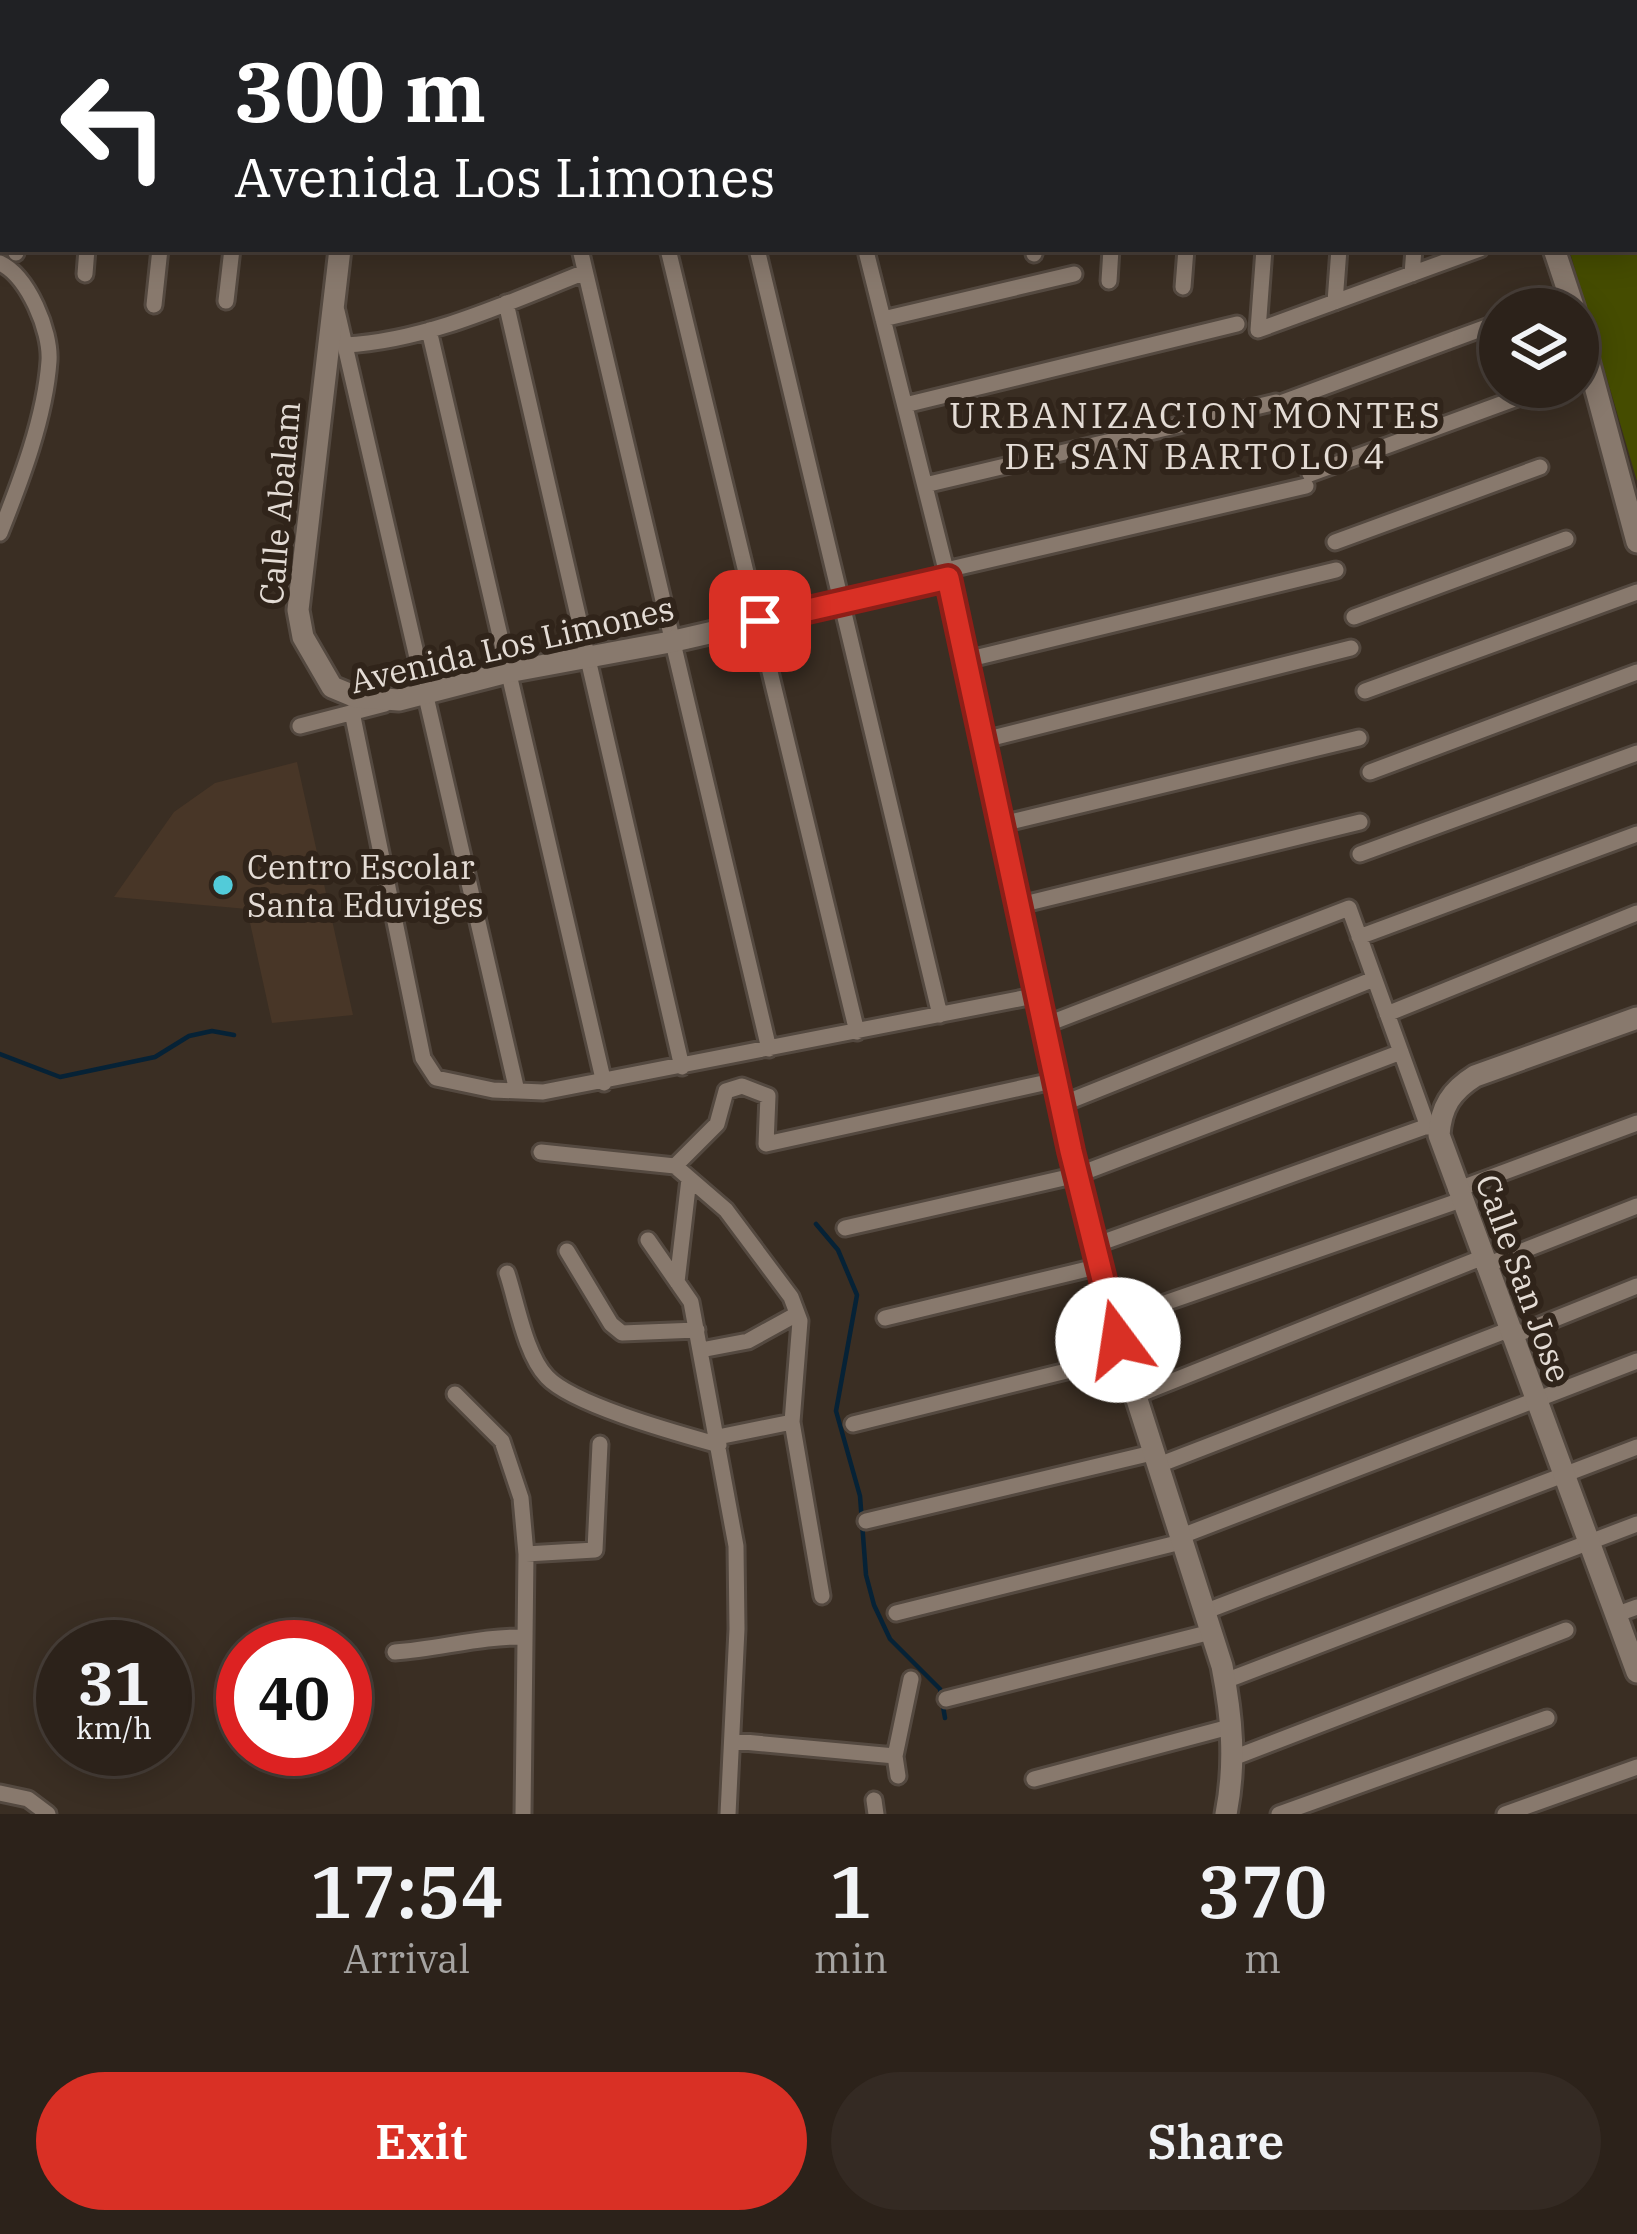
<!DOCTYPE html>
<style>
:root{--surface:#2c221a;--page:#342a23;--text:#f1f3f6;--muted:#a6a4a2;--line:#483f39;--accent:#d93025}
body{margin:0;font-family:"IBM Plex Serif",serif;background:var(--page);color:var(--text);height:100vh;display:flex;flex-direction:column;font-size:45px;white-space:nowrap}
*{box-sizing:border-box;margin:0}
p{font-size:39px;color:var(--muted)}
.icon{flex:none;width:66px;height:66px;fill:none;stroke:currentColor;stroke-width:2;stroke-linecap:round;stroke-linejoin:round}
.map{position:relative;height:1814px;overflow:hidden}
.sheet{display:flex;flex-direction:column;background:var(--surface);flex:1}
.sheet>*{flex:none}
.banner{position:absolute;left:0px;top:0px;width:1638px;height:252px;box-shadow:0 6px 30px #0003,0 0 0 3px var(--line);background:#202124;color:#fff;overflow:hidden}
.buttons{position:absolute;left:1479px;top:288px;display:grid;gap:24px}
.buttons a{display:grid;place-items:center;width:120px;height:120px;border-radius:50%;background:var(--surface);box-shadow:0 6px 30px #0003,0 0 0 3px var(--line);font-size:60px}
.speed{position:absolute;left:36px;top:1620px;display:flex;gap:24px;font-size:60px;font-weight:700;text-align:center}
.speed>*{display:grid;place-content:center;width:156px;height:156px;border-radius:50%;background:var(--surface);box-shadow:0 6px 30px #0003,0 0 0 3px var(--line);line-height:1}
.speed small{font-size:30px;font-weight:400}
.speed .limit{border:18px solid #d22;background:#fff;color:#111}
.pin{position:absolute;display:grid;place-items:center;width:102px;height:102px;color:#fff;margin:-51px;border-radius:24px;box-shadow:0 6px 18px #0006}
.me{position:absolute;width:132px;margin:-66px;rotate:346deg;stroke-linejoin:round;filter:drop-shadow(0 0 9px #0008)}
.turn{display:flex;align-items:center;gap:42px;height:252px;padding:0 36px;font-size:54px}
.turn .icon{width:156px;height:156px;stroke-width:2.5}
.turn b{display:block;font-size:84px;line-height:102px}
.eta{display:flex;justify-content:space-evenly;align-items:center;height:204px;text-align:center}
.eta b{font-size:72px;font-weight:600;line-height:84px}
.action{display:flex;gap:24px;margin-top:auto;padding:24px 36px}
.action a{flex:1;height:138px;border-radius:72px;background:var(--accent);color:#fff;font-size:48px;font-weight:600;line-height:138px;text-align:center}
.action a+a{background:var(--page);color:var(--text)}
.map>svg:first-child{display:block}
.built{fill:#483627}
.green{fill:#454c00}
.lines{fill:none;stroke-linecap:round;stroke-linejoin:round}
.stream{stroke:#062236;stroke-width:4.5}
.street-casing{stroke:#544940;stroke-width:21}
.secondary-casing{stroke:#544940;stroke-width:27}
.street{stroke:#88796d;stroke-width:15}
.secondary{stroke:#88796d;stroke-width:21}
.route-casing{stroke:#8d1f18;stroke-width:30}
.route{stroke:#d93025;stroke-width:21}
.poi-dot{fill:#52cbd9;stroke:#30241a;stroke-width:4.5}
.labels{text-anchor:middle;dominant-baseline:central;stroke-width:12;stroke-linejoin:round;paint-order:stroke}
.street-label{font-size:33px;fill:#e4dcd5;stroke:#30241a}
.poi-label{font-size:33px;fill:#e4dcd5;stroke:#30241a;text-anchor:start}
.neighbourhood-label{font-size:36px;letter-spacing:3px;fill:#e4dcd5;stroke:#30241a}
</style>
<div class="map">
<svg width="1637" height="1814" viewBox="0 0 1637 1814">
<rect width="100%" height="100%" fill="#3a2e23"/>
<path class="built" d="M297,762L353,1015L272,1023L247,909L114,897L174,812L215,783Z"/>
<path class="green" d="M1469,0H1637V481L1569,249H1635V3Z"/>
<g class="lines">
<path class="stream" d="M0,1054L60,1077L155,1057L189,1036L212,1031L234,1035
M816,1224L838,1250L857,1295L836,1411L860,1496L866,1575L874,1605L890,1639L940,1689L945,1718"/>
<defs>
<path id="street" d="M46,3V0
M121,3V0
M197,3V0
M272,3V0
M346,3L347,0
M431,3L435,0
M669,3V0
M751,3V0
M828,3V0
M901,3V0
M980,3L981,0
M1054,3V0
M1130,3V0
M1279,3V0
M0,23H3
M580,249L769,1049
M668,249L857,1032
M757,249L940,1015
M1264,249L1258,330L1480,249
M16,253V249
M1034,254L1035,249
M867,255L948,578
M0,263C28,276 51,331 49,361C45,418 21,480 0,533
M85,274L87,249
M1412,274L1414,249
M1109,281L1111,249
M1183,287L1186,249
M226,301L232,249
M1335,302L1339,249
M506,303L682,1067
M154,305L160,249
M1535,309L1570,296
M337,311L517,1091
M883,319L1074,274
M429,330L604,1083
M345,345C427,341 509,302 585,272
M1283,402L1500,322
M905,405L1237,324
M1310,474L1547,387
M925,485L1276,402
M1335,542L1540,467
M946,570L1306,486
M1354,617L1566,539
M966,660L1336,570
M1365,691L1637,592
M352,712L423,1058L436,1078L493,1090L543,1092L1039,995
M300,726L385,704
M984,740L1351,648
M1370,772L1637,672
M1002,824L1359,738
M1360,854L1637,753
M1020,905L1360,822
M1359,937L1637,834
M1387,1014L1637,913
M1045,1025L1349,908L1428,1127
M1062,1104L1374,979
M541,1152L675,1166L726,1210L791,1297L800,1321L792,1422L822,1596
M675,1166L717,1124L726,1091L742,1086L768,1096L766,1144L1057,1080
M1456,1190L1637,1123
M845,1228L1077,1175L1401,1052
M648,1240L691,1302L736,1546L737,1629L728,1814
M1095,1245L1436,1123
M567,1251L611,1324L622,1333L697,1330
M1484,1266L1637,1206
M507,1273C517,1303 525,1354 547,1377C573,1405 680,1434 719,1445
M677,1282L689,1179
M885,1318L1100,1266
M1113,1321L1461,1200
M1510,1337L1637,1286
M701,1350L748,1341L797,1314
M455,1394L502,1441L521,1498L526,1554L523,1814
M1135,1396L1481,1258
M853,1424L1123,1357
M718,1437L792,1422
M1156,1466L1508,1330
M866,1521L1152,1453
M1179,1537L1637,1361
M526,1554L595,1550L600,1444
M1204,1612L1637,1447
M896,1613L1181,1542
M1615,1615L1637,1607
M395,1652C439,1649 482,1636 525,1637
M1225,1681L1637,1524
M946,1699L1211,1632
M733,1741L895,1756
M1233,1758L1566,1630
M898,1776L895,1756L911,1679
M1034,1779L1233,1726
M0,1793L28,1799L48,1814
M874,1800L876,1814
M1279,1814L1547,1718
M1505,1814L1637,1767"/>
<path id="secondary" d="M1185,0L1248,3
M1452,0L1454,3
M502,3L506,0
M340,249L298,610L303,637L332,687L356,697L399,700L508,672L670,642L948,578L1071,1151L1118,1340L1222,1666C1232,1717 1236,1763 1226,1814
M1554,249L1574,309
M1578,323L1637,542
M1637,1018L1475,1076C1451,1091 1441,1107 1439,1135L1637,1672"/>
</defs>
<use href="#street" class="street-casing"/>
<use href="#secondary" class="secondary-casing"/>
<use href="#street" class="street"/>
<use href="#secondary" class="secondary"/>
</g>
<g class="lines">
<defs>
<path id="route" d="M760,621L948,578L1071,1151L1118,1340"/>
</defs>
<use href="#route" class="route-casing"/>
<use href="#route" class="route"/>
</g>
<circle class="poi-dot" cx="223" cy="885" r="12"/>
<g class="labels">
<g class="street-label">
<text transform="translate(279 503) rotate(-85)">Calle Abalam</text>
<text transform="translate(512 644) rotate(-13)">Avenida Los Limones</text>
<text transform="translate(1524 1278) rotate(70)">Calle San Jose</text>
</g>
<g class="poi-label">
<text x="247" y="866">Centro Escolar<tspan x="247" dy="38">Santa Eduviges</tspan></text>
</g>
<g class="neighbourhood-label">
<text x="1196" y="414">URBANIZACION MONTES<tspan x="1196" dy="41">DE SAN BARTOLO 4</tspan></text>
</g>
</g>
</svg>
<div class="buttons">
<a><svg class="icon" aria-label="layers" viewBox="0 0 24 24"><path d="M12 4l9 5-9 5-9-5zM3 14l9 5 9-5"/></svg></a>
</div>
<div class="speed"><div>31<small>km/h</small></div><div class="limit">40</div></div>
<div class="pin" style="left:760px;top:621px;background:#d93025"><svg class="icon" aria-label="arrive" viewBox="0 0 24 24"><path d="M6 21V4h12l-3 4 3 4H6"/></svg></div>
<svg class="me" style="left:1118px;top:1340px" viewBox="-20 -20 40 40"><circle r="19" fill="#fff"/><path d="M0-13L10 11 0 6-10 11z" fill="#d93025"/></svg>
<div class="banner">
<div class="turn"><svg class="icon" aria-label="left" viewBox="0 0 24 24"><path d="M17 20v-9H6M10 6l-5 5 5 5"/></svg><div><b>300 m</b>Avenida Los Limones</div></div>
</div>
</div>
<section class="sheet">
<div class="eta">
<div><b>17:54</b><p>Arrival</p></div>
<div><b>1</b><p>min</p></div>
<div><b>370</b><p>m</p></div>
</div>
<div class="action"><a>Exit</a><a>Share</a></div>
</section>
